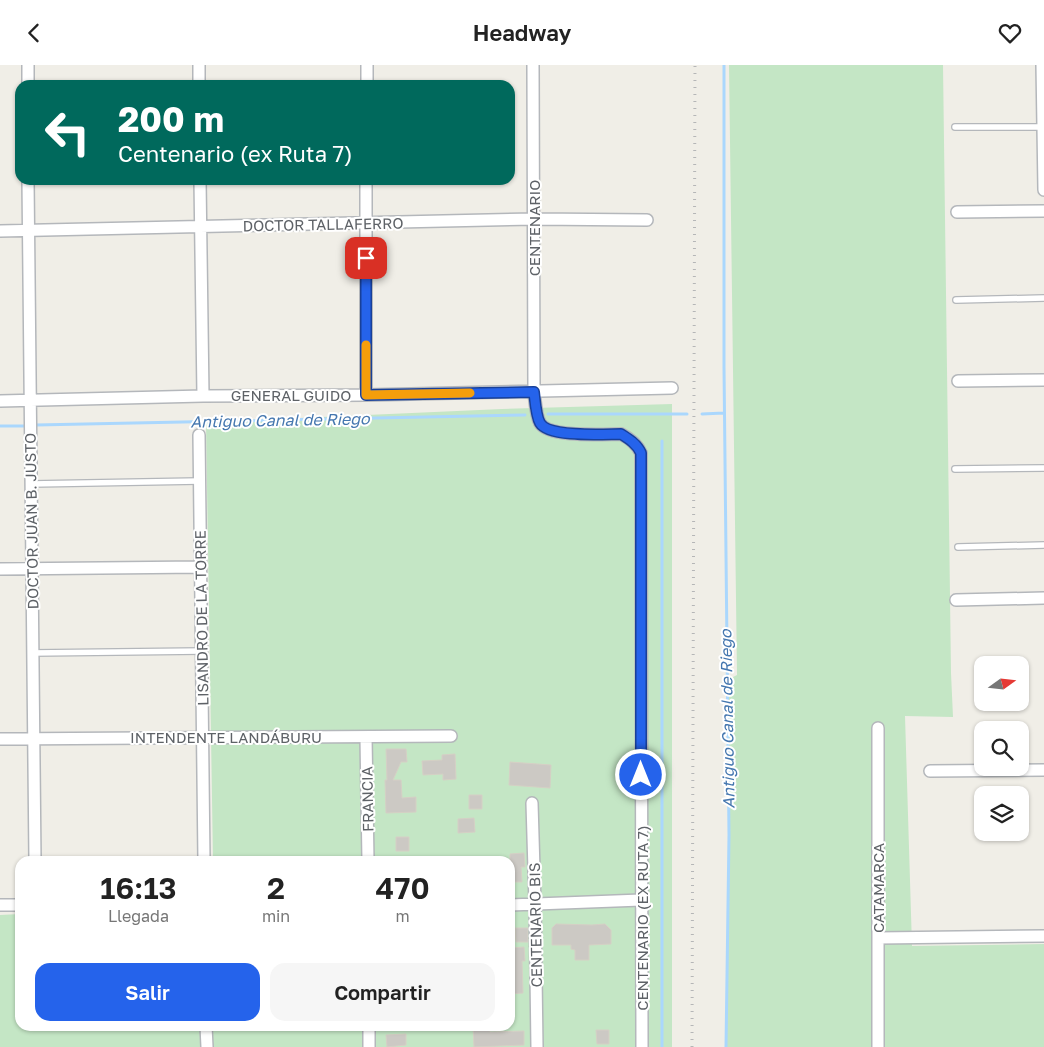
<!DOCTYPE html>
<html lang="es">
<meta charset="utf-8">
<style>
:root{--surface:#fff;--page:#f6f6f6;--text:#222;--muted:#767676;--accent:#2563eb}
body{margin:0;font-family:"Golos Text",sans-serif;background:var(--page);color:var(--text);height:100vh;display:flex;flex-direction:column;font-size:19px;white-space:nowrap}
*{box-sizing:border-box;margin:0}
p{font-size:16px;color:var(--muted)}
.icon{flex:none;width:28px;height:28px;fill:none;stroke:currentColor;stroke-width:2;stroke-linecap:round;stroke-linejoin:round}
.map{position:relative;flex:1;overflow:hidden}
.details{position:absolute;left:15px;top:791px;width:500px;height:175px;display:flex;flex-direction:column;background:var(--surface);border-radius:15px;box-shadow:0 1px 4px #0004}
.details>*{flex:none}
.banner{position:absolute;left:15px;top:15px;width:500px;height:105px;border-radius:15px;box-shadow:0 1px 4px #0004;background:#00695c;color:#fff;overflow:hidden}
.needle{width:32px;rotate:75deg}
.controls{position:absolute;left:974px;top:591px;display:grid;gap:10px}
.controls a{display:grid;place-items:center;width:55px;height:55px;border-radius:10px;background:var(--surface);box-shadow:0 1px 4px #0004;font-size:25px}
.pin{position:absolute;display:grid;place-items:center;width:42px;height:42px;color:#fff;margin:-21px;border-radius:10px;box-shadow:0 2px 8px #0006}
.me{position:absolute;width:55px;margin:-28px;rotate:0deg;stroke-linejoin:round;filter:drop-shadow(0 0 4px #0008)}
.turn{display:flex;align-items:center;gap:18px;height:105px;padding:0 20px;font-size:22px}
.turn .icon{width:65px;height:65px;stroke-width:2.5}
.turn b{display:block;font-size:35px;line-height:42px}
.eta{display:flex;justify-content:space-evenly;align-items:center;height:85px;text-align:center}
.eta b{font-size:30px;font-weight:600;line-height:35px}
.button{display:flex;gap:10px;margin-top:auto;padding:10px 20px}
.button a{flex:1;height:58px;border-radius:15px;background:var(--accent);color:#fff;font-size:20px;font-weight:600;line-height:58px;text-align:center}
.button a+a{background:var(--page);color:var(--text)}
header{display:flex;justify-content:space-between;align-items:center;height:65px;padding:0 20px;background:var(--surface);font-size:22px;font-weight:600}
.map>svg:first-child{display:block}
.green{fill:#c4e6c5}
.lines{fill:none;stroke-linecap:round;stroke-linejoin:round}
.stream{stroke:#aad7fd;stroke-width:3}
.building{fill:#ccc9c4;stroke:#d5d0c5}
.service-casing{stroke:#b4b7bb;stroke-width:8}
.minor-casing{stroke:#b4b7bb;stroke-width:14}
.service{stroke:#fff;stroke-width:5.5}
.minor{stroke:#fff;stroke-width:11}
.rail{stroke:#b5b6b7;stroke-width:3;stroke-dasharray:1 6;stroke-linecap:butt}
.route-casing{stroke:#184099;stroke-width:12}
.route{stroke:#2563eb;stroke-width:9}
.slow{stroke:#f59e0b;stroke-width:9}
.labels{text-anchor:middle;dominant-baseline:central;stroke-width:4;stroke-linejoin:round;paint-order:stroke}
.street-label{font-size:15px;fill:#5e6267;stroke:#fff}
.water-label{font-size:16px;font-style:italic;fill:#4577af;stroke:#fff}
</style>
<header><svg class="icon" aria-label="back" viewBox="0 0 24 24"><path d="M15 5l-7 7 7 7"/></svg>Headway<svg class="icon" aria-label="heart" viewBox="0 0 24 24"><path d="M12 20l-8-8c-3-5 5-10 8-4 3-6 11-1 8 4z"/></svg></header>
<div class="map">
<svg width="1044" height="982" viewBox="0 0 1044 982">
<rect width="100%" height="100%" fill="#f0eee7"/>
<path class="green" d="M729,0H943L951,608L953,652L905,651L912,881L1044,879V982H726L729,770L727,615L737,610Z
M672,339V982H0V850L20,849V961H510V796H213L206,357L502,344Z"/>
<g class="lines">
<path class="stream" d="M724,0V302L729,770L726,982
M548,349H687
M702,349L724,348
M36,360L525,350
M0,361H24
M662,376V982"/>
</g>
<path class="building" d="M386,684H406L407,697H401L393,715H401L402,733L416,732V747L386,748L385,715H387Z
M455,689L456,714L443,715V709L423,710L422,696L442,695V690Z
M510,697L551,700L550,723L509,720Z
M469,730H482V744H469Z
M474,753L475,767L458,768V754Z
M396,772H409V786H396Z
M524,788L525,802H521L522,817H510V789Z
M556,859L592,860L605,859L611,865V879L589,880V895H575V885L571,884V880H552V863Z
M515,863H528V877H516Z
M524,882L525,896H522L523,928L510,929V883Z
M473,961H490V967L524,966V980L474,982Z
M596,965H609V979H597Z
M406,969V980L387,982L386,970Z"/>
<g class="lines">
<defs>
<path id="service" d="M955,62H1043
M956,235L1044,233
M955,404L1044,403
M31,419L199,416
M958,482L1044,480
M32,588L202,586"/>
<path id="minor" d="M28,0V20
M199,0V20
M533,0L534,327C535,335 536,351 540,358C549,373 604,369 621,369C629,373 637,379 641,388L642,982
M1042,0L1044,125
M367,20V0
M28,115L35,796
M200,115L203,331
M957,147L1044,146
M0,166L534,154L647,155
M958,316L1044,315
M366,330V115
M0,336L203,331L366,330L672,323
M199,370L204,796
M0,504L201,502
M956,535L1044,533
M366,672L368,796
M0,674L451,671
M930,706L1044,705
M532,738L535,839L537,982
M0,840H20
M510,840L641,835
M878,873L1044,871
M206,961L207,982
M369,961V982
M878,982V663"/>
</defs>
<use href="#service" class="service-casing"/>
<use href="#minor" class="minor-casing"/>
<use href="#service" class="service"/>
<use href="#minor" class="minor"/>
<path class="rail" d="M692,982L695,0"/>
</g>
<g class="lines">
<defs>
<path id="route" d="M366,193V330L534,327C535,335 536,351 540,358C549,373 604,369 621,369C629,374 637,379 641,388V710"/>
</defs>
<use href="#route" class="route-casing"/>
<use href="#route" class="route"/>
<path class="slow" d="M366,280V330L470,328"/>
</g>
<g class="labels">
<g class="street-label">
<text transform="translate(323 159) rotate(-1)">DOCTOR TALLAFERRO</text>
<text transform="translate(534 163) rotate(-90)">CENTENARIO</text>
<text x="291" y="330">GENERAL GUIDO</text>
<text transform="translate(31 456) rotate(-91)">DOCTOR JUAN B. JUSTO</text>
<text transform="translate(201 553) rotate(-91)">LISANDRO DE LA TORRE</text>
<text x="226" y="672">INTENDENTE LANDÁBURU</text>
<text transform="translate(367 734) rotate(-91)">FRANCIA</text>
<text transform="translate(878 823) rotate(-90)">CATAMARCA</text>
<text transform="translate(642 853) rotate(-90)">CENTENARIO (EX RUTA 7)</text>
<text transform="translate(535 860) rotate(-91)">CENTENARIO BIS</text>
</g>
<g class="water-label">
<text transform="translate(280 355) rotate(-1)">Antiguo Canal de Riego</text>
<text transform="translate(727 654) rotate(-91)">Antiguo Canal de Riego</text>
</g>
</g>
</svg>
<div class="controls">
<a><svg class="needle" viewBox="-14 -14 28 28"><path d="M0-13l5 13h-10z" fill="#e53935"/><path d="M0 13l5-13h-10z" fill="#767676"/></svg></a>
<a><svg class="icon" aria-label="search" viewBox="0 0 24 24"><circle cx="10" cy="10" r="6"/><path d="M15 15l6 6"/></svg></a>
<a><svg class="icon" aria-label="layers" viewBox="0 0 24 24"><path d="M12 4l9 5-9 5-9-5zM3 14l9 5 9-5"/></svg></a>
</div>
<div class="pin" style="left:366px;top:193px;background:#d93025"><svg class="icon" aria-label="arrive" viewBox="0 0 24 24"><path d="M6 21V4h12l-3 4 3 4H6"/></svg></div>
<svg class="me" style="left:641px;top:710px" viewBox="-20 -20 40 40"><circle r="17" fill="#2563eb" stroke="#fff" stroke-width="3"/><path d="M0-11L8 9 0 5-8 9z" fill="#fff"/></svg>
<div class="banner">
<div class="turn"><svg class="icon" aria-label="left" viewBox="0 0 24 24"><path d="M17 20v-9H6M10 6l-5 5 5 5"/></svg><div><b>200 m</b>Centenario (ex Ruta 7)</div></div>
</div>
<section class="details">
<div class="eta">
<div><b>16:13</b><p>Llegada</p></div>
<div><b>2</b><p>min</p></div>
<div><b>470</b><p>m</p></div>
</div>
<div class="button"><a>Salir</a><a>Compartir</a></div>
</section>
</div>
